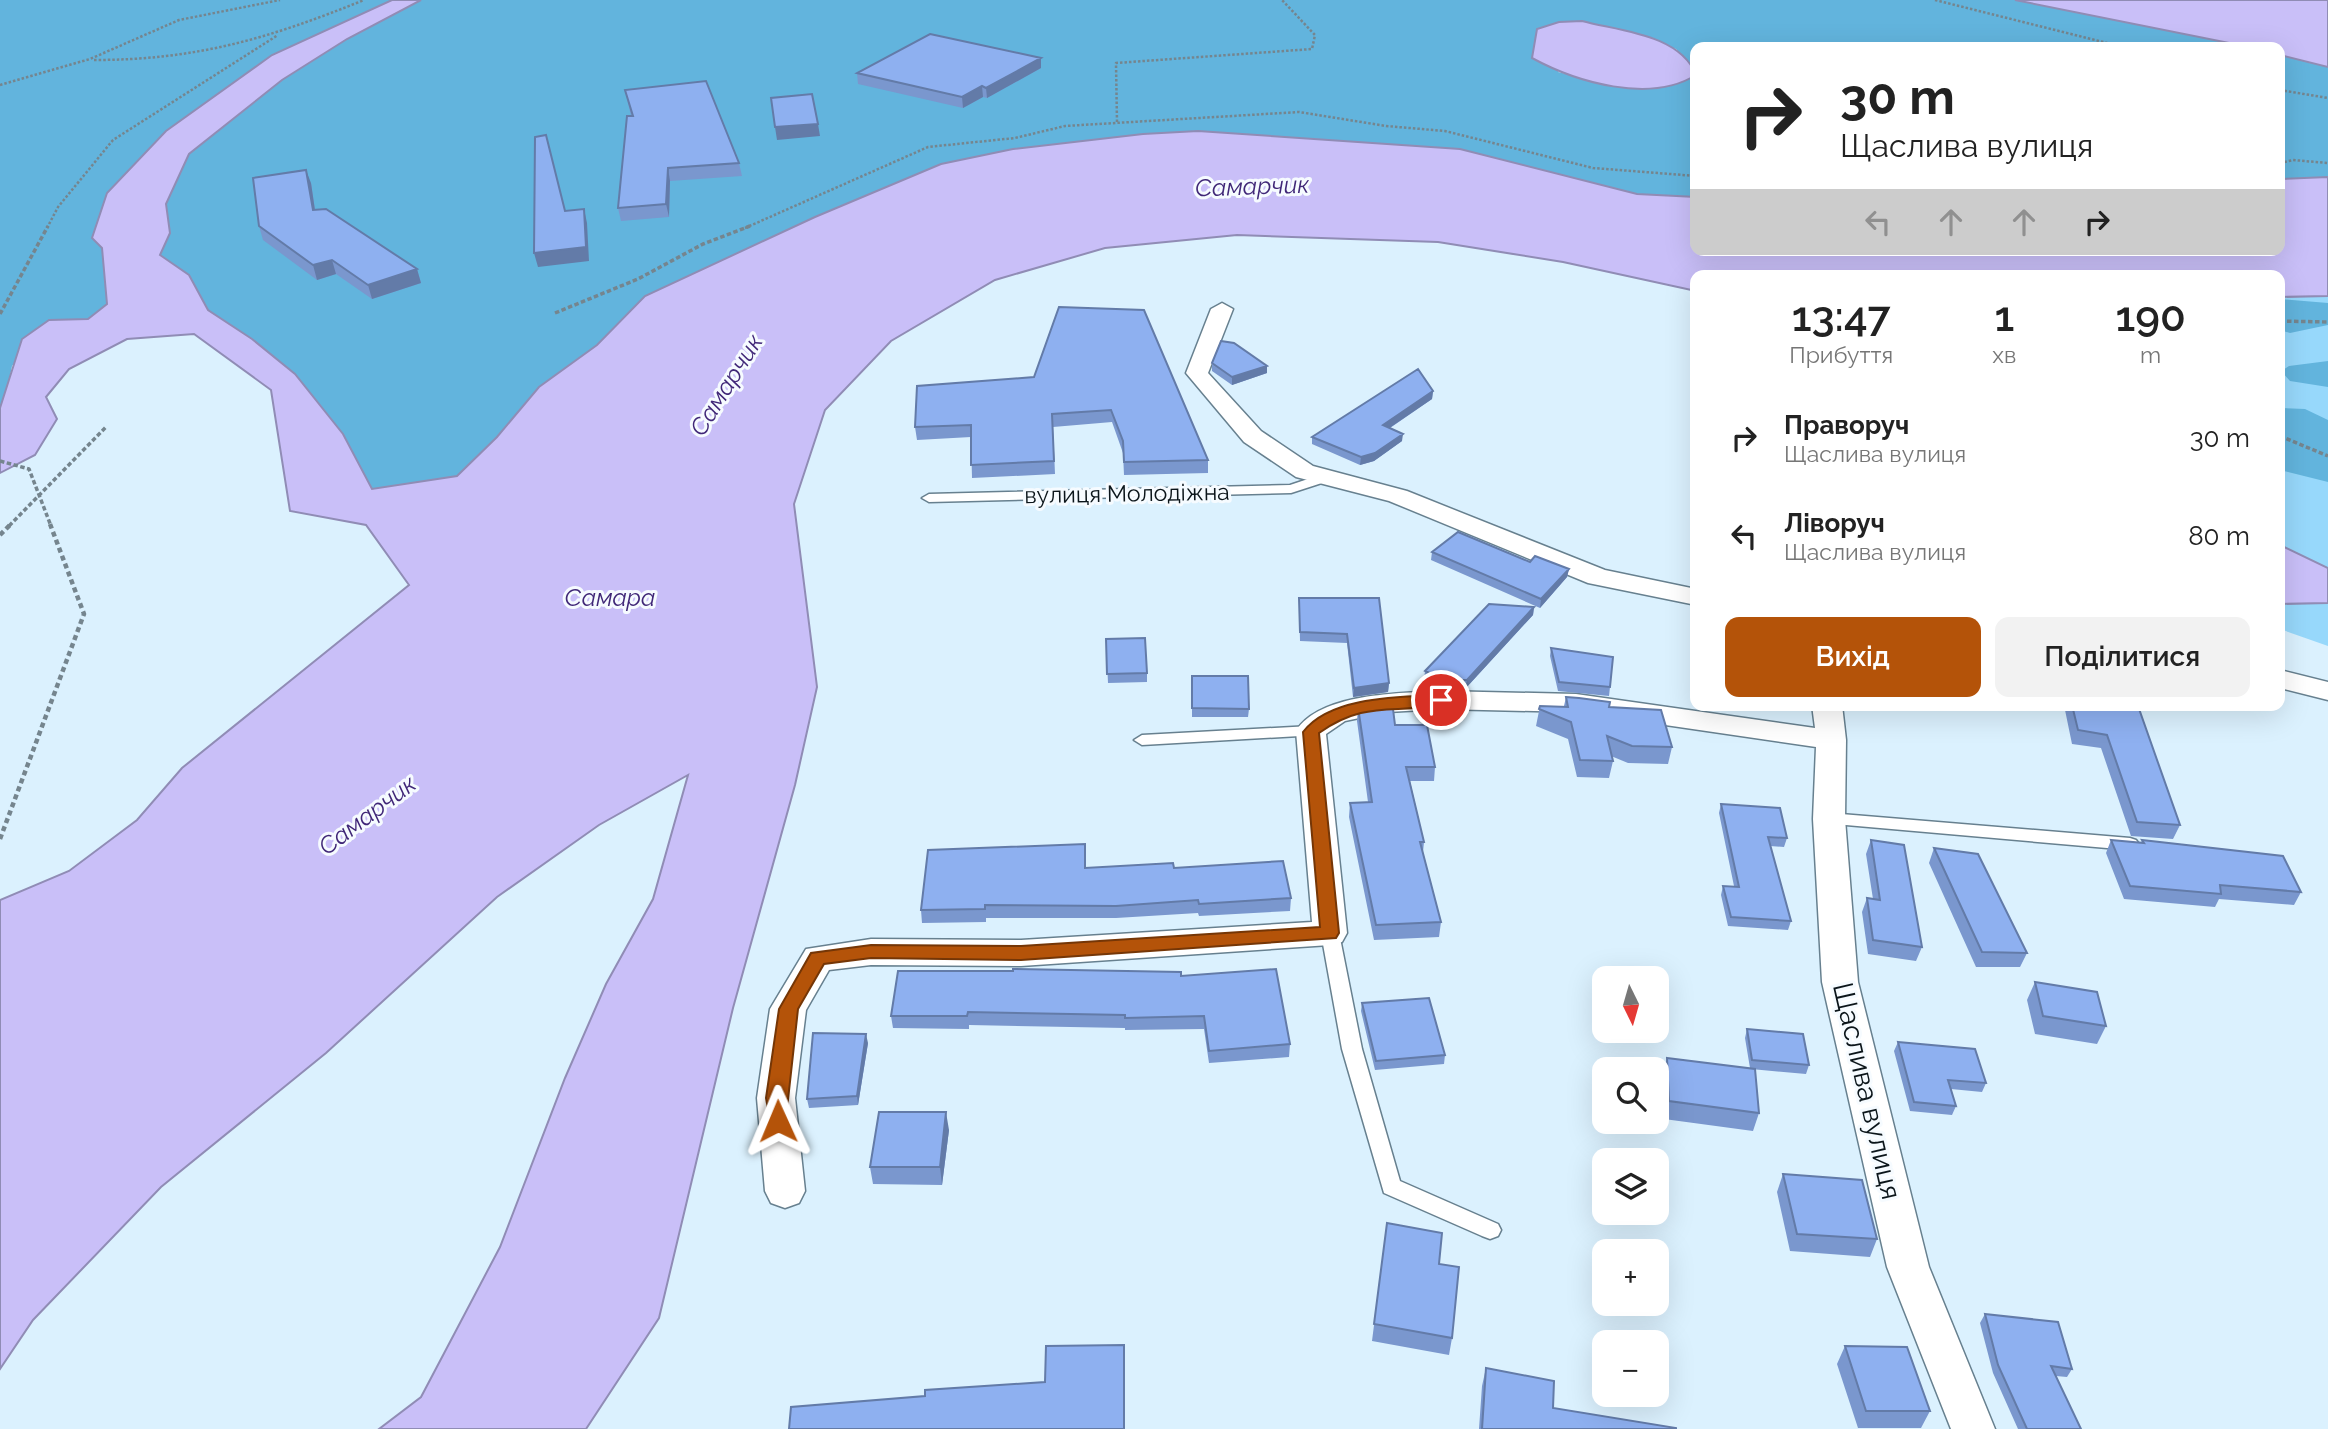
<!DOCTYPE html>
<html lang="uk">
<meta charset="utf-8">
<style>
:root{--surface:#fff;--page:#f2f2f2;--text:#222;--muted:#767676;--accent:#b45309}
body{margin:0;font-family:Raleway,sans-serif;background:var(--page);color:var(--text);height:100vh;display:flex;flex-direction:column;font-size:26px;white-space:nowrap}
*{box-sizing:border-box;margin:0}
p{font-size:23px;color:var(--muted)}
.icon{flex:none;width:38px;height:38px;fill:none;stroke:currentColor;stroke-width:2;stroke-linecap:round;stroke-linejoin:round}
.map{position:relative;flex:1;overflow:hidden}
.drawer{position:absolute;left:1690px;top:270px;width:595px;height:441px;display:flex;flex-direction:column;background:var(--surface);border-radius:14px;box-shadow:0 7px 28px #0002}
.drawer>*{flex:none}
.banner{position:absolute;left:1690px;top:42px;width:595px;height:214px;border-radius:14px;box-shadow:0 7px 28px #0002;background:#fff;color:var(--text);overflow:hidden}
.needle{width:46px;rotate:175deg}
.fabs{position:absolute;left:1592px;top:966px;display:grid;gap:14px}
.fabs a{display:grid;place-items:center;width:77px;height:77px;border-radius:14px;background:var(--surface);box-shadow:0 7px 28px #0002;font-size:35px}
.pin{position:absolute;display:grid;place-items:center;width:60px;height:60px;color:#fff;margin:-30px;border:4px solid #fff;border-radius:50%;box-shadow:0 2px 7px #0007}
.me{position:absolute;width:77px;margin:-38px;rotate:359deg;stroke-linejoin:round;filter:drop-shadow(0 0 5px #0008)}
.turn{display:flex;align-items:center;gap:24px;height:147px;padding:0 35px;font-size:32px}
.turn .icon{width:91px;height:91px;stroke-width:2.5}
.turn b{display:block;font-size:49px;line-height:60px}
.lanes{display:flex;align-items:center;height:66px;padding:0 35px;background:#0003;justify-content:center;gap:35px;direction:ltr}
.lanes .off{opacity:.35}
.eta{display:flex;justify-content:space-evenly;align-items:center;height:119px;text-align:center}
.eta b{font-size:42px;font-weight:600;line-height:49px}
.action{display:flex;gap:14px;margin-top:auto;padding:14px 35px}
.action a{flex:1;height:80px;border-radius:14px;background:var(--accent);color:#fff;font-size:28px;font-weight:600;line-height:80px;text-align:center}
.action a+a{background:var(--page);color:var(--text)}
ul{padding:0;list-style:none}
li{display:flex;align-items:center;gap:21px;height:98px;padding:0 35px}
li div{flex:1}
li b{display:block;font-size:26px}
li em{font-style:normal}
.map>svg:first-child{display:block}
.green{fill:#97d8fb}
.forest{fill:#62b4dd}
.water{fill:#c9bff8;stroke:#908cb5;stroke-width:2}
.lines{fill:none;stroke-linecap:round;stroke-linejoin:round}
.service-casing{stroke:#67808f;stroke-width:3}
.minor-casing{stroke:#67808f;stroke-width:3}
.path-far2{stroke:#75858e;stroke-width:2.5;stroke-dasharray:2.5 2;stroke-linecap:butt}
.path-far1{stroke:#75858e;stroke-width:3.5;stroke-dasharray:4.5 2.5;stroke-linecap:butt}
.path{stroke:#75858e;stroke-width:4.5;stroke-dasharray:5 3.5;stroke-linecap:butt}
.service{fill:#fff;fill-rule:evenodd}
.minor{fill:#fff;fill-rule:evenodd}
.wall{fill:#7a97ce}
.shaded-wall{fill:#637ba8}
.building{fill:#8eb0f0;stroke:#637ba8;stroke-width:2}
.route{fill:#b45309;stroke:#753606;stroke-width:2}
.labels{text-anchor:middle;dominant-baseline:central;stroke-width:6;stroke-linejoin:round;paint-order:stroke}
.street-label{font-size:23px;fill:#0b151a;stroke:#f6fbff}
.water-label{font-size:24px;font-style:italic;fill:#402778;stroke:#f6fbff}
.near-street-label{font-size:28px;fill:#0b151a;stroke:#f6fbff}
</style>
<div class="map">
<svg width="2328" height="1429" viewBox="0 0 2328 1429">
<rect width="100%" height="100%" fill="#dbf1fe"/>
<path class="green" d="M2303,295L2328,296V568L2280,545V297Z
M2306,601L2328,603V646L2280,629V604Z"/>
<path class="forest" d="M0,0H392L272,55L166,131L107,193L92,238L102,247L107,304L88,319L49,320L12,366L7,393L0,408Z
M421,0H2015L2249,47H1696V72L1676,49L1582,21L1558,72C1602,82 1655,101 1696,75V197L1637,194L1557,174L1198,131L1143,134L1013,149L941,164L815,217L645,296L597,345L539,387L497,437L457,476L372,489L343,434L252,339L208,310L189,275L160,255L170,233L166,204L189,154L282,80L347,39Z
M2280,55L2328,67V177L2280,179Z
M2280,299L2328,303V325L2290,333L2280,330Z
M2328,361V387L2290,381L2281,371L2289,366Z
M2280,408L2305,409L2328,420V482L2280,470Z"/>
<path class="water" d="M392,0H421L347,39L282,80L189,154L166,204L170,233L160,255L189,275L208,310L252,339L295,374L343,434L372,489L457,476L497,437L539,387L597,345L645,296L815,217L941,164L1013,149L1143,134L1198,131L1460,149L1637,194L1696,197V250H2280V179L2328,177V296L2280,297V275H1696V291L1563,262L1438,242L1237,235L1105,248L995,280L891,341L825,410L794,504L817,687L795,785L733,1008L659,1318L586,1429H379L421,1397L500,1247L565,1078L606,984L653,899L688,775L599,825L497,897L326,1053L161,1187L33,1320L0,1369V900L69,871L137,820L182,768L409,585L366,525L290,511L271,390L194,334L127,339L69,369L46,397L57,419L35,455L0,473V408L22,339L49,320L88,319L107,304L102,248L92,238L107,193L166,131L272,55Z
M2015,0H2328V67L2280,55V47H2249Z
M1582,21C1619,31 1680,34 1696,75C1650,104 1576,82 1532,58L1537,29L1559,22Z
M2280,545L2328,568V603L2280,604Z"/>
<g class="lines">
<defs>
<path id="service" d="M1323,474L1328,475V481L1291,493L929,502L922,498L929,494L1290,485Z
M1311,726L1319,731L1317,735L1142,745L1134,740L1142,735Z
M1829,813L2130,838L2136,840L2139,844L2136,848L2130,850L1823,823L1821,819Z
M1330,926L1336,928L1339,933L1362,1049L1400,1181L1498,1224L1501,1230L1498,1236L1490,1239L1482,1236L1384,1193L1342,1049L1321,933L1324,928Z"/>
<path id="minor" d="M1222,303L1233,309L1208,373L1261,431L1313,466L1407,491L1605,570L1696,589V605L1588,583L1389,501L1296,477L1244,442L1186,373L1211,309Z
M2280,670L2328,682V700L2280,688Z
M1441,691L1576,694L1815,728L1812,705H1842L1846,740L1845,819L1858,982L1929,1267L1995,1429H1951L1887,1267L1822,982L1813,819L1816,747L1576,712L1441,709L1388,712L1345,721L1326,734L1347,933L1342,942L1330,945L1021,966L871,965L829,970L806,1010L795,1098L805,1191L799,1203L785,1208L771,1203L765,1191L757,1098L770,1009L806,949L871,939L1021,940L1312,922L1296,731C1320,693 1400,693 1441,691Z"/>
</defs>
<use href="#service" class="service-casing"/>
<use href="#minor" class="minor-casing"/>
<path class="path-far2" d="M1935,0L2123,47
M94,60C197,60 270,38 364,0
M0,85L90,59L179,20L280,0
M2280,90L2328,98
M1117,122L1116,63L1312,49L1315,35L1282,0
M2280,163L2293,160L2328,163
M47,228L58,207L113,140L278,35
M745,228L928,147L1015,138L1065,126L1299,112L1386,126L1445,131L1593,168L1696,176"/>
<path class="path-far1" d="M555,313L638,279L703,244L750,226
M0,314L48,226
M2280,321L2328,322
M2280,436L2328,456
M0,461L29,469L51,526
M9,526L107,426"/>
<path class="path" d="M0,535L11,524
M0,839L84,614L50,524"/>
<use href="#service" class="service"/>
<use href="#minor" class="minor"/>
</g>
<path class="wall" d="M1041,58V68L987,98L983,97L963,108L858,84L857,73Z
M625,90L739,163L742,176L670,181L669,217L621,221L618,208L631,116Z
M311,183L315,210L417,269L421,283L372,299L336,274L317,280L263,240L259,226Z
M1059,307L1208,460V473L1124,475L1123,453L1112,422L1053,427L1055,474L972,478L971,437L917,440L915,427L1034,377Z
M1212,363L1267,366V373L1232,385L1212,371Z
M1433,391L1432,399L1390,428L1402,441L1374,461L1360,465L1312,444V437Z
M1432,552L1530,562L1569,569L1567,577L1540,608L1431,560Z
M1299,598H1379L1389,683L1388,692L1353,697L1347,643L1300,641Z
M1534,607L1533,615L1465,689L1445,688L1424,680L1425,671Z
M1106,639L1147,673V682L1108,683Z
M1551,648L1610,687L1609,696L1558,691L1550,656Z
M1192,676L1249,709L1248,717H1192Z
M1566,697L1609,707L1672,747L1668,764L1628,763L1611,756L1613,761L1609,778L1577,777L1568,739L1536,726L1540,706H1564Z
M1738,705H1777L1776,711Z
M2067,705H2130L2180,825L2173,839L2131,836L2101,748L2072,744L2065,710Z
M1358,707L1395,725L1435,767L1434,781H1410L1424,842L1423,852L1441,922L1439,937L1374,940L1349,817L1350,803L1368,802L1357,721Z
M1721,804L1787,838L1784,847L1770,846L1791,921L1788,930L1728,926L1721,895L1723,886H1734L1719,813Z
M1871,840L1922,947L1916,961L1868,954L1862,912L1867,898L1873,899L1866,854Z
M2111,840L2141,843L2142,840L2301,892L2294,905L2219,899L2215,907L2124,899L2106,853Z
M1085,844L1086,868H1174L1291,898L1290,911L1199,916L1198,913L1116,918H986V922L922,923L921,910Z
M1934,848L2027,953L2020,967H1976L1929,863Z
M1181,976L1290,1044L1289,1057L1209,1063L1204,1029L1125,1030V1028L969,1025V1029L893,1028L891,1016Z
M2035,982L2106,1026L2097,1044L2035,1034L2027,1000Z
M1362,1003L1445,1055L1444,1064L1375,1070L1361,1011Z
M1747,1029L1809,1065L1806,1074L1751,1069L1759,1113L1753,1131L1664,1119L1662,1075L1667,1058L1750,1068L1745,1038Z
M1898,1042L1986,1083L1982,1092L1951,1089L1956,1106L1952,1115L1910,1111L1894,1051Z
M868,1043L858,1105L809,1108L807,1099Z
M949,1130L942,1185L873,1184L870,1167Z
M1783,1174L1877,1239L1870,1257L1790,1251L1777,1192Z
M1387,1223L1439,1264L1452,1338L1449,1355L1372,1341Z
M1985,1314L2072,1369L2067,1377L2056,1376L2081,1429H2018L1993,1373L1980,1323Z
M1845,1346L1930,1411L1921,1428H1858L1837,1364Z
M1486,1368L1553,1408L1676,1429H1479L1482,1386Z"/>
<path class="shaded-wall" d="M1041,58V68L987,98L986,88Z
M982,86L983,97L963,108L962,97Z
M818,124L820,136L777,140L775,127Z
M668,168L670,181L669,217L666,204Z
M306,170L311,183L317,224L313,210Z
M584,209L587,223L589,261L538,267L534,253Z
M332,260L336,274L317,280L313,265Z
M417,269L421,283L372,299L368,285Z
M1267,366V373L1232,385V377Z
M1433,391L1432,399L1382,433L1383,425Z
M1403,434L1402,441L1374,461L1360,465L1361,457Z
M1569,569L1567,577L1540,608L1541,599Z
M1534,607L1533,615L1465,689L1467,680Z
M1389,683L1388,692L1353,697L1354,688Z
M866,1034L868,1043L858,1105L857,1096Z
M946,1112L949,1130L942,1185L940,1167Z"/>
<path class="building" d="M930,34L1041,58L986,88L982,86L962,97L857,73Z
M706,81L739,163L668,168L666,204L618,208L627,116H633L625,90Z
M812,94L818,124L775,127L771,98Z
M546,135L565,211L584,209L586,247L534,253L535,137Z
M306,170L313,210L326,209L417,269L368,285L332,260L313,265L259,226L253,178Z
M1059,307L1144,310L1208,460L1124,462L1123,441L1111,410L1052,414L1054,461L971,465V425L915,427L917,386L1034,377Z
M1221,341L1234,343L1267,366L1232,377L1212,363Z
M1418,369L1433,391L1383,425L1403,434L1375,453L1361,457L1312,437Z
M1458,532L1530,562L1535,556L1569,569L1541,599L1432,552Z
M1299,598H1379L1389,683L1354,688L1347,634L1300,632Z
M1489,604L1534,607L1467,680H1446L1425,671Z
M1145,638L1147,673L1107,674L1106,639Z
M1551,648L1613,657L1610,687L1559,682Z
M1192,676H1248L1249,709L1192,708Z
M1566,697L1579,698L1610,702L1609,707L1661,710L1672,747L1632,746L1607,736L1613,761L1580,760L1571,722L1539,709L1540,706L1568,707Z
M1392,701L1395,725H1427L1435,767H1406L1424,842H1420L1441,922L1376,925L1350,803L1372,802L1358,707Z
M2072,705H2130L2138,706L2180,825L2137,822L2107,735L2078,730Z
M1721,804L1780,808L1787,838L1768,837L1791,921L1731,917L1723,886L1739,887Z
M1871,840L1904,845L1922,947L1873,940L1867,898L1880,900Z
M2111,840L2144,843L2142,840L2283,856L2301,892L2220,885L2221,894L2130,886Z
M1085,844V868L1173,863L1174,868L1283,861L1291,898L1199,904L1198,900L1116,906L985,905V909L921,910L928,850Z
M1934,848L1978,854L2027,953L1982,952Z
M1013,969L1181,972V976L1276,969L1290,1044L1209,1051L1204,1016L1125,1018V1015L968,1012L967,1016H891L898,971H1013Z
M2035,982L2097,992L2106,1026L2043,1016Z
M1429,998L1445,1055L1376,1061L1362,1003Z
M1747,1029L1803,1034L1809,1065L1752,1060Z
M813,1033L866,1034L857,1096L807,1099Z
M1898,1042L1975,1049L1986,1083L1948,1080L1956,1106L1914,1102Z
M1667,1058L1755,1069L1759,1113L1669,1101Z
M879,1112H946L940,1167H870Z
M1783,1174L1862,1180L1877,1239L1797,1234Z
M1387,1223L1442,1233L1439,1264L1459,1267L1452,1338L1374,1324Z
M1985,1314L2058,1322L2072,1369L2051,1366L2081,1429H2027L1998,1365Z
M1124,1345V1429H789L791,1407L925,1396V1390L1045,1382L1046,1346Z
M1845,1346L1907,1347L1930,1411H1866Z
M1486,1368L1554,1381L1553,1408L1676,1428V1429H1482Z"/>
<path class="route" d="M1441,695L1449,700L1446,703C1397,716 1368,698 1319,733L1339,933L1336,938L1021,960L871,958L824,964L798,1009L785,1127H771L766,1098L779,1009L811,953L871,945L1021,946L1320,927L1303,732C1330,696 1400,697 1441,695Z"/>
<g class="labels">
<g class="street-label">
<text transform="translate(1127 493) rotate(-1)">вулиця Молодіжна</text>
</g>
<g class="water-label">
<text transform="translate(1252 186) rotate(-2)">Самарчик</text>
<text transform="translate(726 385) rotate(-58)">Самарчик</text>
<text x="610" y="597">Самара</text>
<text transform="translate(367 815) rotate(-37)">Самарчик</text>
</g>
<g class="near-street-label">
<text transform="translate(1867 1091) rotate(77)">Щаслива вулиця</text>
</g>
</g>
</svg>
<div class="fabs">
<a><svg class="needle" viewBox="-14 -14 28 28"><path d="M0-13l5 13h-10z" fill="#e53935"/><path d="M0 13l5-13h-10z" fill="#767676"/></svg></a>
<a><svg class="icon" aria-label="search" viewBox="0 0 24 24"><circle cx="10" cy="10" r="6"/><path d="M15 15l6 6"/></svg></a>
<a><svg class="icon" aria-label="layers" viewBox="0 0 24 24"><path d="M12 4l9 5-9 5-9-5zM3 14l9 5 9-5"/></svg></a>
<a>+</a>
<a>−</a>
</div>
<div class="pin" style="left:1441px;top:700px;background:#d93025"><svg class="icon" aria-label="arrive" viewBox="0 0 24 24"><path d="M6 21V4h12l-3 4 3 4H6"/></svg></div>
<svg class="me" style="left:778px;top:1121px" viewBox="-20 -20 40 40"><path d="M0-17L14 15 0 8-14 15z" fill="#b45309" stroke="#fff" stroke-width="4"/></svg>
<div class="banner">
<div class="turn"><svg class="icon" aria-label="right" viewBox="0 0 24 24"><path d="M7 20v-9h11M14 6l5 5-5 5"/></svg><div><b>30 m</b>Щаслива вулиця</div></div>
<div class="lanes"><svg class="icon off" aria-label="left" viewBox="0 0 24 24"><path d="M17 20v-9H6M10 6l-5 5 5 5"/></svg><svg class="icon off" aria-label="ahead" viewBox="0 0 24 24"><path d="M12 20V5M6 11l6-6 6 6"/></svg><svg class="icon off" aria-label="ahead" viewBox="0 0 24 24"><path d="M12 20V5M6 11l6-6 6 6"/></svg><svg class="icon" aria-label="right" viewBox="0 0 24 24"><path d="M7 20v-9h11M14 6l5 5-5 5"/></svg></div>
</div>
<section class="drawer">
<div class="eta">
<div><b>13:47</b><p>Прибуття</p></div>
<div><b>1</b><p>хв</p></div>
<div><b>190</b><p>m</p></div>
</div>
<ul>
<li><svg class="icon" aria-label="right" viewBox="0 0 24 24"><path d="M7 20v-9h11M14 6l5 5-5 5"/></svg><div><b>Праворуч</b><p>Щаслива вулиця</p></div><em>30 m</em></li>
<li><svg class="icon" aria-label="left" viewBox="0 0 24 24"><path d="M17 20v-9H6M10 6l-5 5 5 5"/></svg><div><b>Ліворуч</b><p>Щаслива вулиця</p></div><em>80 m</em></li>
</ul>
<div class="action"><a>Вихід</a><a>Поділитися</a></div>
</section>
</div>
